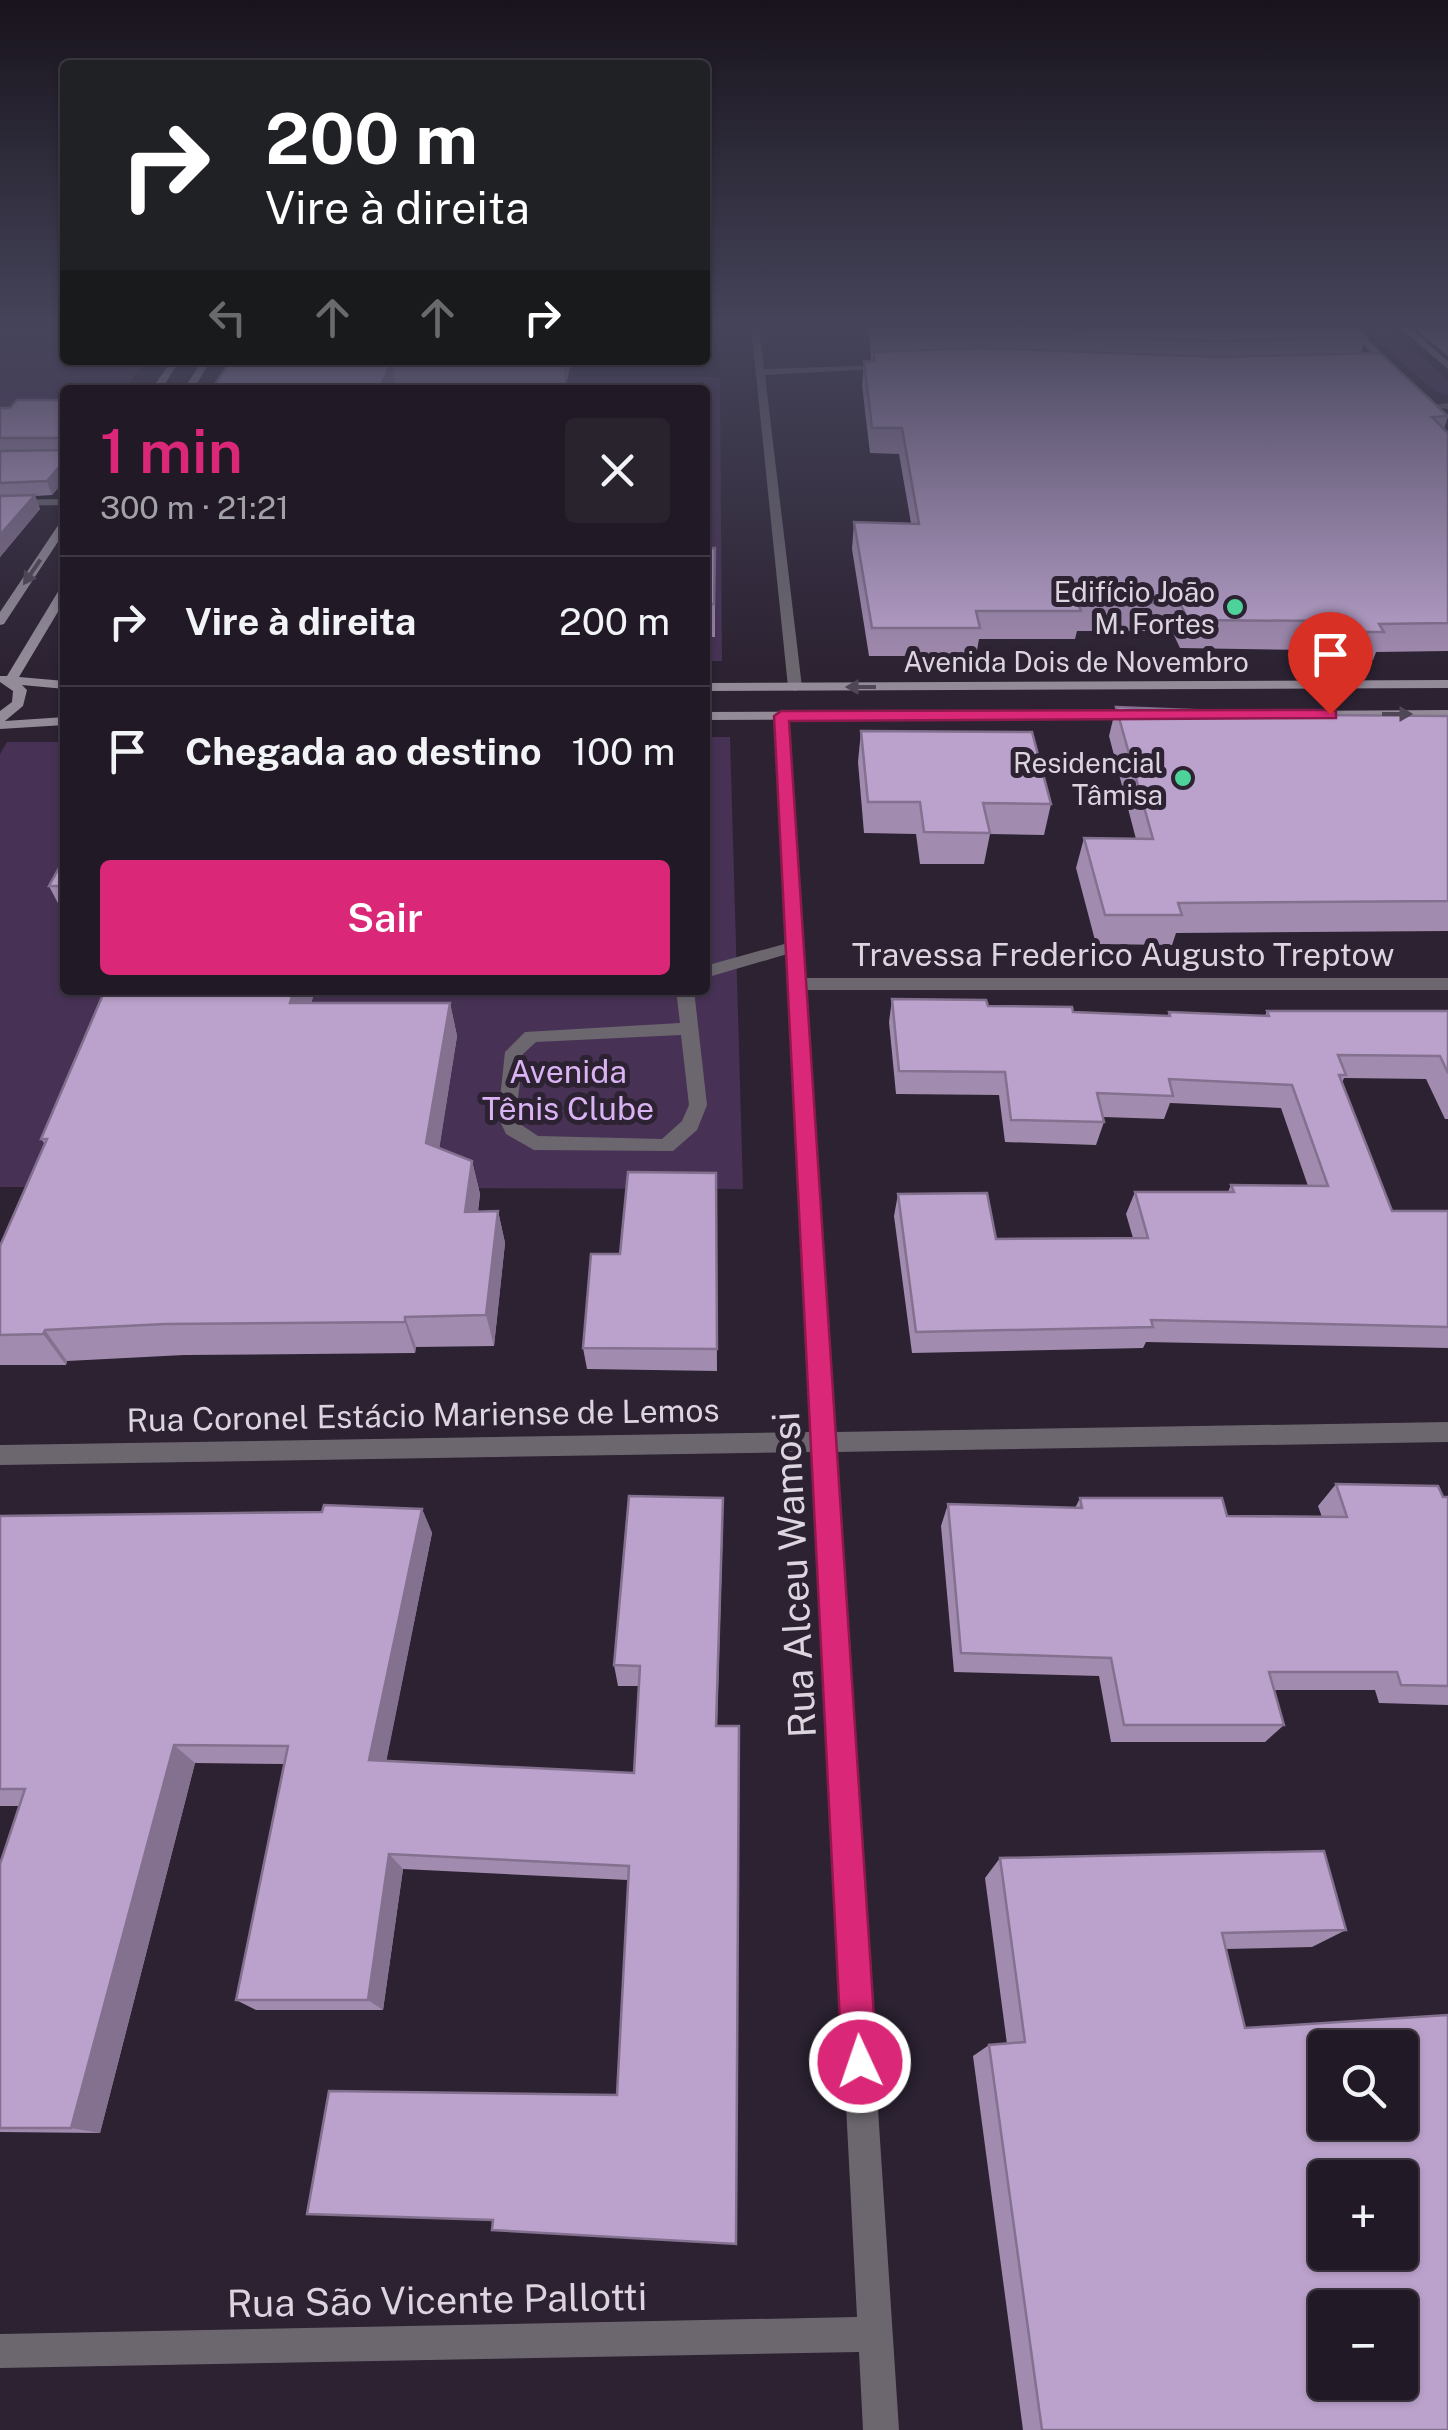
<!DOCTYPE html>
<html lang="pt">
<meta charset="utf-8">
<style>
:root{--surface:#211a26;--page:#29232e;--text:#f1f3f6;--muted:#a2a1a7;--line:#3e3843;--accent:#db2777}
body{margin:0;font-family:"Public Sans",sans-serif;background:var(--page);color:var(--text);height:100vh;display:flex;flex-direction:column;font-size:38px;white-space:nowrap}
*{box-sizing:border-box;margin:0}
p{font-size:32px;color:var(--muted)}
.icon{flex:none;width:55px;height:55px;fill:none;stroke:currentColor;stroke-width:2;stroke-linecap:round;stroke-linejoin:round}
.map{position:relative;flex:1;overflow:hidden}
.panel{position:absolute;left:60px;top:385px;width:650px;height:610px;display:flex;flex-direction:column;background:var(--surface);border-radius:10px;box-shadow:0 2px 8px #0004,0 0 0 2px var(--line)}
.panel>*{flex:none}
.guide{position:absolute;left:60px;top:60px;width:650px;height:305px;border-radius:10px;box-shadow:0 2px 8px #0004,0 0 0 2px var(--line);background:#202124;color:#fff;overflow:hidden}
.buttons{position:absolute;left:1308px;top:2030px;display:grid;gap:20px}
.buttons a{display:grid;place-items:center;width:110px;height:110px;border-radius:10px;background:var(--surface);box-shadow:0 2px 8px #0004,0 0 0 2px var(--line);font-size:50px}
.pin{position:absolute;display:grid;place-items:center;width:85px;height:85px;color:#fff;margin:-102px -42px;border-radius:50% 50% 50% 0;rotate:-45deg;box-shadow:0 0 10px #0007}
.pin .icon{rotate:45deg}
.me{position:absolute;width:110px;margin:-55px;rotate:357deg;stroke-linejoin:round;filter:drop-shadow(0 0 8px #0008)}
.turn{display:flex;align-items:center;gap:35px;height:210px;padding:0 40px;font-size:45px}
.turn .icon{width:130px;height:130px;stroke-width:2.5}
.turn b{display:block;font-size:70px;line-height:85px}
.lanes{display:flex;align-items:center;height:95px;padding:0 40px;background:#0003;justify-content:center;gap:50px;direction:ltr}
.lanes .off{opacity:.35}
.round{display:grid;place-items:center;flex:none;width:105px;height:105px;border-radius:10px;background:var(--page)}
.headline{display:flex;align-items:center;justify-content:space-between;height:170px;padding:0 40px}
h1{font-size:60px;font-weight:600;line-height:75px;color:var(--accent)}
.primary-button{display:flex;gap:20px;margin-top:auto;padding:20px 40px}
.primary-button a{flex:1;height:115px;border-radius:10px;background:var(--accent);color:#fff;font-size:40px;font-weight:600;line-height:115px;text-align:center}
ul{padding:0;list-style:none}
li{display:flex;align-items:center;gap:30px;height:130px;padding:0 40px;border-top:2px solid var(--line)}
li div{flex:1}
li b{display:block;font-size:38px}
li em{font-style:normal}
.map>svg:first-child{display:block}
.green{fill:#473255}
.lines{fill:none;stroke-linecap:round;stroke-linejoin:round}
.lane{fill:#6c676f;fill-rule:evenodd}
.street{fill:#6c676f;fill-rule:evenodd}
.secondary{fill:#938b98;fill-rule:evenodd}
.wall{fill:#a18baf}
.shaded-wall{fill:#83718f}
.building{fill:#bba2cc;stroke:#83718f;stroke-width:2.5;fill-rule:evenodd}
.oneway{fill:#504756}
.route{fill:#db2777;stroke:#8e194d;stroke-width:2.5}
.poi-dot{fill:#4dd39a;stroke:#2c2232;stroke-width:4}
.labels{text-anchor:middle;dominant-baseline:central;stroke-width:10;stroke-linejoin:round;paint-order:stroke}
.far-poi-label{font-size:28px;fill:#dcd5e0;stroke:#2c2232;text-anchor:end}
.far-street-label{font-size:28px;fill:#dcd5e0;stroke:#2c2232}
.street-label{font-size:32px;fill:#dcd5e0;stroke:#2c2232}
.park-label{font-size:32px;fill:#d9b3f3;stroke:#2c2232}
.near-street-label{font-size:38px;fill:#dcd5e0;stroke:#2c2232}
</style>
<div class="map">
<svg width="1448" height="2430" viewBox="0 0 1448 2430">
<rect width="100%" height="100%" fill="#2c2232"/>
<path class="green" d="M0,326H65V360H147L123,390H65V412H0Z
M1362,326H1387L1448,380V396L1434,391Z
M238,377H720L722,661H705V390H230Z
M705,737H730L743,1189L0,1187V754L7,742H65V990H705Z"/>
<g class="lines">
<path class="lane" d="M795,941L801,942V950L705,978V966Z
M676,990H694L707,1105L697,1130L673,1151L534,1150L506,1134L498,1117L505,1052L525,1032L680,1023ZM681,1035L689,1105L682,1121L662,1139L538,1136L520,1124L516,1117L523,1054L536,1042Z"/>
<path class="street" d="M751,326H759L764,369L888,365L893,368L765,375L802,687L795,691L788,687Z
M1448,403V409L1428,406Z
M65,499V505L0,506V500Z
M781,712L788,716L805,978H1448V990H806L834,1432L1448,1422V1442L835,1452L899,2430H863L859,2352L0,2368V2334L857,2317L812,1452L0,1465V1445L811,1432L774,716Z"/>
<path class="secondary" d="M1344,326H1353L1397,367V371H1391Z
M1398,326H1407L1448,361V369Z
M172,360H180L161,390H151Z
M203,360H211L193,390H183Z
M65,520V531L4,624L0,625V612L61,521Z
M65,586V600L19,677L65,681V689L22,685L27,690L23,706L5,721L65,717V725L0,729V711L12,702L13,691L0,682V676H7L59,590Z
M1448,680V688L705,691V683Z
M1448,710V718L1282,719L1275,715L1282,711Z
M705,712L1138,711L1145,715L1138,719L705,720Z"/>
</g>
<path class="wall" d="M869,326H1354L1366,337L1361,353L1448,416L1444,429L1448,433V651L1376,652L1373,660H1317L1310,650L1180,648L1172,631H1077L1075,639H979L976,656H869L852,549L854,522L911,523L899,454L870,453L862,385L864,361H871Z
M1412,326H1448V356Z
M231,360H681L680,367L570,366L565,390H211Z
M65,400V480L52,495L35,496L40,509L0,557V408Z
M705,548H715V637H705Z
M1116,707L1314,715L1448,716V931L1176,933L1172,945L1096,944L1076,868L1084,838L1136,839L1109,736Z
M861,731L1051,804L1044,835L990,834L984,864H920L916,834L864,833L858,762Z
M65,857V913H63L49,886Z
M105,990H315L311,1003H450L457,1036L439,1148L472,1161L480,1194L478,1212L498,1211L505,1243L494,1346L416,1347L415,1353L184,1355L67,1361L66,1365H0V1246L45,1144L41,1139Z
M892,999L1073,1012L1168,1016L1169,1012L1265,1016L1267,1011H1448V1119H1445L1426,1079L1344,1078L1342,1083L1392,1211H1448V1348L1146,1342L1143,1348L912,1353L894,1216L898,1194L996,1239L1133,1238L1126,1214L1135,1192H1228L1231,1185L1308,1186L1281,1108L1170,1103L1164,1119L1103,1117L1104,1122L1096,1145L1005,1142L999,1095L896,1094L889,1022Z
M716,1173L717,1371L587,1369L583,1348Z
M1336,1484L1448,1497V1705L1379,1703L1375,1690H1274L1284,1725L1265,1742H1111L1099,1676L954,1672L941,1526L948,1504L1075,1508L1080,1498L1227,1516L1322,1517L1318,1506Z
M422,1509L432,1533L386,1761L634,1773L639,1686H618L614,1665L723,1523L717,1726L617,2095L628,1880L403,1869L383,2010H256L236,2000L284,1764L195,1763L100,2133L0,2132V1864L19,1806H0V1516L322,1512Z
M1000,1858L1346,1930L1312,1947L1226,1949L1245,2028L1448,2430H1023L973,2056L989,2045L1007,2044L985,1878Z"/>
<path class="shaded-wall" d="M563,360H570V366L565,390Z
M392,361L397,390H379Z
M65,460V480L52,495L47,481Z
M35,495L40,509L0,557V535Z
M294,990H315L302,1037L290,1003Z
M450,1003L457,1036L435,1176L426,1143Z
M472,1161L480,1194L473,1244L465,1212Z
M498,1211L505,1243L494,1346L486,1315Z
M405,1317L416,1347L415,1353L405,1322Z
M45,1330L67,1361L66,1365L43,1334Z
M422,1509L432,1533L383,1778L369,1760Z
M174,1745L195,1763L100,2133L71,2128Z
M389,1854L403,1869L383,2010L368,2000Z"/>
<path class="building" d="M872,326H1354L1366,337L1218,341L982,333L873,336Z
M981,348L1217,357L1380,353L1448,416L1432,417L1448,433V623L1379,624L1384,632H1327L1321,621L1188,620L1180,603H1078L1081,611H976L980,628H872L854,522L919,524L902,428H872L864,361H874V352Z
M231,360H563L562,362L392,361L379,390H211Z
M17,400H65V460L47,481L0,483V451L63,450L60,438H0V408H10Z
M35,495L0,535V496Z
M705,548H715L714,604H705Z
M1116,707L1314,715L1448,716V901L1178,903L1182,915H1105L1084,838L1153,839Z
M861,731L1032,732L1051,804L983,803L990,833L924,832L920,802H868Z
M65,857V886H49Z
M105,990H294L290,1003H450L426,1143L472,1161L465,1212L498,1211L486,1315L405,1317V1322L165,1324L45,1330L43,1334L0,1335V1246L47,1139H41Z
M892,999L986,1000L988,1006L1072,1007L1073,1012L1170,1016L1169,1012L1269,1016L1267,1011H1448V1073L1440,1056L1338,1055L1346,1075H1339L1392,1211H1448V1327L1151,1320L1153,1327L916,1332L898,1194L987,1193L996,1239L1148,1238L1135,1192H1234L1231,1185L1328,1186L1292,1085L1169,1079L1173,1096L1097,1093L1104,1122L1011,1120L1005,1072L899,1071Z
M628,1172L716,1173L717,1349L583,1348L591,1254H620Z
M1336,1484L1438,1486L1443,1497H1448V1686L1401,1685L1397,1672H1269L1284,1725H1124L1111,1658L961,1653L948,1504L1082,1508L1080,1498H1222L1227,1516L1347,1517Z
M629,1496L723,1498L716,1726H739L736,2244L492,2230L493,2220L307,2214L329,2091L617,2095L629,1866L389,1854L368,2000H236L288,1746L174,1745L71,2128H0V1864L25,1789H0V1516L322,1512L324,1505L422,1509L369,1760L634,1773L640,1666L614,1665Z
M1324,1851L1346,1930L1222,1933L1245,2028L1448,2015V2430H1042L989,2045L1025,2042L1000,1858ZM1325,2048H1400V2122H1325ZM1325,2178H1400V2252H1325ZM1325,2308H1400V2382H1325Z"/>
<defs><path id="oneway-solid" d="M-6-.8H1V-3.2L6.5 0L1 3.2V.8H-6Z" transform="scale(2.5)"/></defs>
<g class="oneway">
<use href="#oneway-solid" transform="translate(32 572) rotate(124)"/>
<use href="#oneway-solid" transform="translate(861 687) rotate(180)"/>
<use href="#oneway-solid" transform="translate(1397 714)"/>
</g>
<linearGradient id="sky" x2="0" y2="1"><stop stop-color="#18131c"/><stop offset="0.49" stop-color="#45445a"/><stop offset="1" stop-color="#45445a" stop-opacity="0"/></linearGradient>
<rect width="1448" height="666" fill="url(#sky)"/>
<path class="route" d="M1330,710L1336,711V718L789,721L877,2062L872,2075L860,2080L847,2075L842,2062L774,716L781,711Z"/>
<g class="poi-dot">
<circle cx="1235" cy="607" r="10"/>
<circle cx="1183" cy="778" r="10"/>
</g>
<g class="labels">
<g class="far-poi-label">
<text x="1215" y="591">Edifício João<tspan x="1215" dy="32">M. Fortes</tspan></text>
<text x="1163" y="762">Residencial<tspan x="1163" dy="32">Tâmisa</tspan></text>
</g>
<g class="far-street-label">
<text x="1076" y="661">Avenida Dois de Novembro</text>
</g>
<g class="street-label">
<text x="1123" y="954">Travessa Frederico Augusto Treptow</text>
<text transform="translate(423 1415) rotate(-1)">Rua Coronel Estácio Mariense de Lemos</text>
</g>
<g class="park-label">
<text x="568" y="1071">Avenida<tspan x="568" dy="37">Tênis Clube</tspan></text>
</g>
<g class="near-street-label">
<text transform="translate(794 1575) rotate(-93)">Rua Alceu Wamosi</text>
<text transform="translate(437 2300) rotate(-1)">Rua São Vicente Pallotti</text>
</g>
</g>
</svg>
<div class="buttons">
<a><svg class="icon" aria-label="search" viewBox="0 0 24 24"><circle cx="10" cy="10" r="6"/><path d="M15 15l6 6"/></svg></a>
<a>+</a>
<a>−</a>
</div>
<div class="pin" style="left:1330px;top:714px;background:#d93025"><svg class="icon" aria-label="arrive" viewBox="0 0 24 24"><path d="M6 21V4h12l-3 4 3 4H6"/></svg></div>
<svg class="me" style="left:860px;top:2062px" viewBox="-20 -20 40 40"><circle r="17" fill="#db2777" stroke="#fff" stroke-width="3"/><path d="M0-11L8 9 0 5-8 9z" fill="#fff"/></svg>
<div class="guide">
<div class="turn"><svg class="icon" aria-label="right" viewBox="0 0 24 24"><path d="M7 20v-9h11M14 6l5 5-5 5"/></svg><div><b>200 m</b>Vire à direita</div></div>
<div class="lanes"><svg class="icon off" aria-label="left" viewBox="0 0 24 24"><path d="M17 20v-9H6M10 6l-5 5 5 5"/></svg><svg class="icon off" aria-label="ahead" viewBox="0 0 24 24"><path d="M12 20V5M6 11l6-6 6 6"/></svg><svg class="icon off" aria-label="ahead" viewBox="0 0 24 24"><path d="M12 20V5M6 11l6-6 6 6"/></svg><svg class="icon" aria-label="right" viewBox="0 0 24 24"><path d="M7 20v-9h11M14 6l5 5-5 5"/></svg></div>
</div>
<section class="panel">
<div class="headline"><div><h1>1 min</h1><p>300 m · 21:21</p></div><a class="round"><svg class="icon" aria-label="close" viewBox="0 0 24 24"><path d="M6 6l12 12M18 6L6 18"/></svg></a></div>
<ul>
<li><svg class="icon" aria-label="right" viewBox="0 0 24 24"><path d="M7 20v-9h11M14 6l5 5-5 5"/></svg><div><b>Vire à direita</b></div><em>200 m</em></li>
<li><svg class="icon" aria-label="arrive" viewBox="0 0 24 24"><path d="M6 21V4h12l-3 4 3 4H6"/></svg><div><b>Chegada ao destino</b></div><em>100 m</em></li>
</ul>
<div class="primary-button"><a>Sair</a></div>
</section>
</div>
